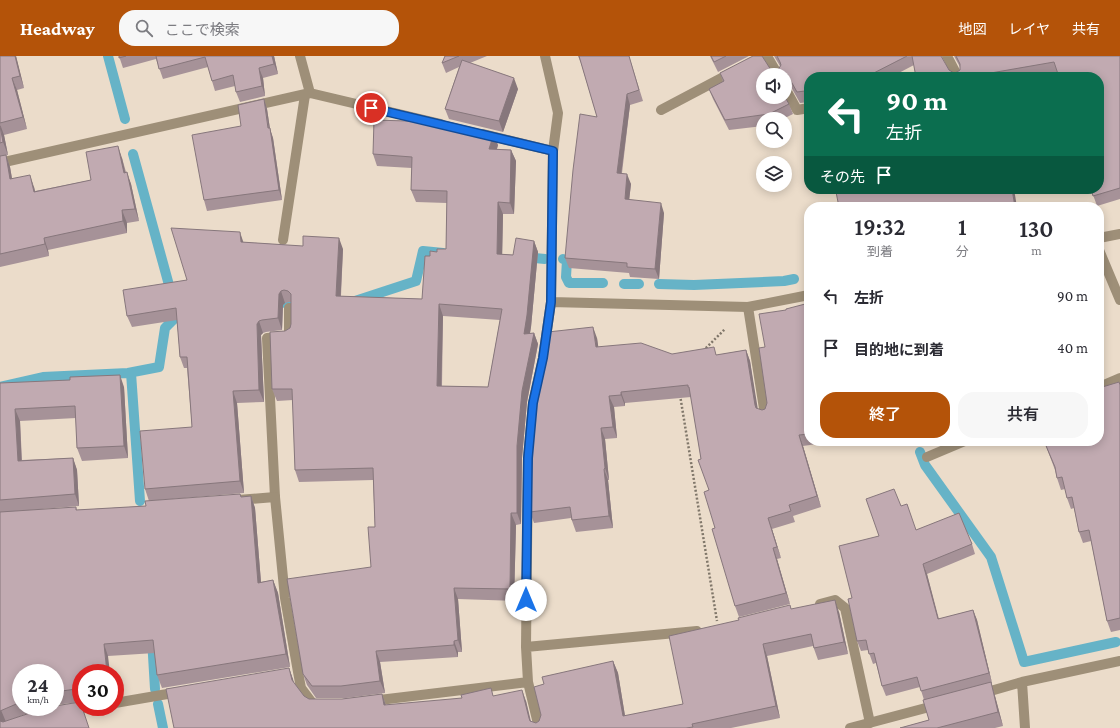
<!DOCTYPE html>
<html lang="ja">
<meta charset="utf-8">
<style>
:root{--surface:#fff;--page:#f7f7f7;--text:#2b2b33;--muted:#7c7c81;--accent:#b45309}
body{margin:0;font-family:"Crimson Pro","Noto Sans JP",serif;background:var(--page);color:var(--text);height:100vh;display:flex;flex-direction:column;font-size:15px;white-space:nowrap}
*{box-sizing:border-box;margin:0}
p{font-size:13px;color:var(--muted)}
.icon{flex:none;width:22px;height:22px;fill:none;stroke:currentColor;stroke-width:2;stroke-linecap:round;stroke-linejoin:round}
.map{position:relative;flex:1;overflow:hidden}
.panel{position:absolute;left:804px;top:146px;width:300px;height:244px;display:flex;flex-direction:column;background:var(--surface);border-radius:16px;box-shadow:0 2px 10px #0003}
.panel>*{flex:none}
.top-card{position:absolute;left:804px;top:16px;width:300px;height:122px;border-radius:16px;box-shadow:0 2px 10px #0003;background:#0b6e4f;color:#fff;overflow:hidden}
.fabs{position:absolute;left:756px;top:12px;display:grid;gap:8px}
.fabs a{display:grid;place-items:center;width:36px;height:36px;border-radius:50%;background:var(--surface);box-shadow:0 2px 10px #0003;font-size:20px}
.speed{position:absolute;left:12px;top:608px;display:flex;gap:8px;font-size:20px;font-weight:700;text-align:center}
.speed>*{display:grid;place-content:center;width:52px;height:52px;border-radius:50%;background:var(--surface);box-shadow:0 2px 10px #0003;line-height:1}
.speed small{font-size:10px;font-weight:400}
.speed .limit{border:6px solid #d22;background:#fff;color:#111}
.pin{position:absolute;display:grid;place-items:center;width:34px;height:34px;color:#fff;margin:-17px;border:2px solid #fff;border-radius:50%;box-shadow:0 1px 4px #0007}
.me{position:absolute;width:44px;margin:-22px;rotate:0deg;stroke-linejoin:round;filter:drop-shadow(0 0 3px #0008)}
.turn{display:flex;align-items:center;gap:14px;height:84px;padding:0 16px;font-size:18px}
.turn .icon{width:52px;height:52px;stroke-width:2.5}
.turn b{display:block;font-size:28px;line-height:34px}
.then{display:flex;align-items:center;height:38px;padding:0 16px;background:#0003;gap:8px;font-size:15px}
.eta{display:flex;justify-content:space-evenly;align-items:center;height:68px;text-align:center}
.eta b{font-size:24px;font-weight:600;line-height:28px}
.action{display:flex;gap:8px;margin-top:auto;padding:8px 16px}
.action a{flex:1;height:46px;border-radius:16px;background:var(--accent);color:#fff;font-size:16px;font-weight:600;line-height:46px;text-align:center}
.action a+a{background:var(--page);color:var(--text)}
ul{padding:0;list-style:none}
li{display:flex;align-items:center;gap:12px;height:52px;padding:0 16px}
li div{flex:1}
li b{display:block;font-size:15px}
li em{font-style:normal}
header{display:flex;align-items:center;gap:24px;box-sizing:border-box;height:56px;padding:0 20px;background:var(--accent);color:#fff}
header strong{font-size:19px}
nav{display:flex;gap:22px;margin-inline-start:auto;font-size:14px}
.search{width:280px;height:36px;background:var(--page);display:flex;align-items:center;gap:10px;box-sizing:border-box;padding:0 14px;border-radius:16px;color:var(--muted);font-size:15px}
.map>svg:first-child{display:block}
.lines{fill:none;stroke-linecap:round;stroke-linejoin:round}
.stream{stroke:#66b3c7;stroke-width:10}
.path{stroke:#80776a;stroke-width:2.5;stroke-dasharray:2 2;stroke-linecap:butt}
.service{stroke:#9e8f78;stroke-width:10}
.minor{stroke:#9e8f78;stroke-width:10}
.wall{fill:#a69298;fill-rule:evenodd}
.shaded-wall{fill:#87777c}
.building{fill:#c1aab1;stroke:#87777c;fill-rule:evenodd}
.route-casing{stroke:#114b97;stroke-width:10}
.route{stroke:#1a73e8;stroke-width:7}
</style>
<header>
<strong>Headway</strong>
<div class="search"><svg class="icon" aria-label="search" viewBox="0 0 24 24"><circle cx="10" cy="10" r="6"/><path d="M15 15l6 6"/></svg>ここで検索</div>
<nav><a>地図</a><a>レイヤ</a><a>共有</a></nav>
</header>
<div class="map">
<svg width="1120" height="672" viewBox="0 0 1120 672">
<rect width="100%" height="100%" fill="#ebdcca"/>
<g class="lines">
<path class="stream" d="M108,0L125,63
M133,98L172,240
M524,201L545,203
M563,203L567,204L566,221L569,227H603
M624,228H639
M659,228L694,229L784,225L794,223
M355,245L416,225L423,195L443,197
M272,246L304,248
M131,317L140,445
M0,331L43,321L128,317L159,311L165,272L178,259L181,258
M920,396L925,409L991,501L1024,606L1116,586
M152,583L155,633
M158,648L163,672"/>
<path class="path" d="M703,295L725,273
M680,339L717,565"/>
<path class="service" d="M661,54L733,16
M283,184L305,39
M748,251L765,359
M1099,331L1120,322
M927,401L965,385
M275,441L267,282L289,280V252"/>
<path class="minor" d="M300,0L310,37
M545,0L558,57L553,95
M767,0L778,19
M947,0L958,21
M785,32L797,54L809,52
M483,78L553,95L551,246L543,302L533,347L528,402L526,591L528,626L539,672
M0,107L310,37L441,68
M1099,182L1120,178
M1099,194L1120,244
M551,246L748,251L809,239
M238,444L275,441L285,542L298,616L301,632L313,648H320
M820,548L835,544L845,552L870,667
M526,591L697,575
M1022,626L1025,672
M980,638L1022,626L1120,605
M371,645L528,626
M115,647L179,636
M70,654L88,651
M850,672L937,649"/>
</g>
<path class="wall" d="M0,0H16L24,32L17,34L27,73L4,79L8,99L0,100Z
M119,0H274L278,18L263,22L265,40L240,46L236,36L235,30L215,35L212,25L208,11L163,23L156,3L123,12Z
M445,0H487L470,7L518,33L503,76L449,63L445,53L459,11L446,17L442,7Z
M578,0H629L643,45L630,49L622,117L631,128L629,144L664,157L659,223L630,221L629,217L569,212L565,202L597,61L581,7Z
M710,0H749L718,16Z
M774,0H941L949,14L954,17L957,16L960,14V11L954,0H1120V143L1097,150L1091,133H1099L1057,16L1032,21H916L914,9L891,21H809V46L800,47L790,29L788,26H785V19H763L789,48L793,58L783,63H763V70L729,74L713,43L709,33L723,26L720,17L771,14L775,15L778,14L780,10Z
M264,43L267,53L270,73L273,82L282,144L207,155L204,144L241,70Z
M498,89L497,93L511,94L516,105L514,158H503L502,198L513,199L534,185L538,196L531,271L530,277H534L538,288L527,346L522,402L521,468L516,469L514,545L458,543L462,596H458V601L380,606L385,637L346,642H316L307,629L303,618L371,511L375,471L373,424L299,426L295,414L293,344L277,345L272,333L285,275L290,272L291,268V246H289L285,247L283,249L282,274L266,276L263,277L261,279L264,346L237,347L244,437L149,445L145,433L192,371L187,312H184L180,301L177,264L132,271L127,260L187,224L243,186L343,193L341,240L422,243L430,200L437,196L446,193L447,147L416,146L411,134L412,112L377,110L373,98ZM443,260L500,264L488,331L442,330Z
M6,99L10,111L12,122L34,131L35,135L91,124L122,102L126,116L131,128L139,165L127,167V177L48,194L49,200L0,211V100Z
M809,247V385H837L803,390L821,451L793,460L795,466L772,473L781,502L777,503L790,548L739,561L735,550L715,472L709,434L701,403L691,341L625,347V350L614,351L617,382L605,383L609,424H608L613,472L576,476L571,462L534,467L530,456L597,282L598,291L672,298L717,299L746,294L750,305L757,353L762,354L765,353L767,347L765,291L786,254Z
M0,327L124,331L128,402L82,405L77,392L76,362L20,365L22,404L73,402L77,414L79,450L30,454L76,451L77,454L146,450L240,438L242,441L251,440L255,452L261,526L273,524L278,537L290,611L162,632L157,619L155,597L108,600L81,617V642H79L80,646L55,649V617H21V651H48L23,659L14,663L0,672Z
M1120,329V574L1111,576L1107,565L1091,485L1083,487L1079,476L1074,452L1071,453L1067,442L1065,433L1061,434L1057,422L1055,414L1044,385H1099Z
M901,450L916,474L972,488L975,498L927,518L939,563L973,554L977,564L992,627L991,628L995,640L1003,670L995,672H900L929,664L924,644L920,631L886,640L882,630L876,607L873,608L868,594L861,595L857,585L852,542Z
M791,553L839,556L848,598L818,604L813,590L767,600L780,662L731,672H174L289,612L294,627L304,640L309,643H342L382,638L386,649L494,640L526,645L531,665L536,667L539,665L541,659L544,628L613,605L618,617L625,660L683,648Z"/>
<path class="shaded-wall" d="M15,0H16L24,32L20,20Z
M272,0H274L278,18L274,8Z
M259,12L263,22L265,40L262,30Z
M778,16L780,19H775V18Z
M12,22L17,34L27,73L23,61Z
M514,22L518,33L503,76L499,65Z
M627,38L630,49L620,127L617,117Z
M264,43L267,53L270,73L273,82L282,144L279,134Z
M0,68L4,79L8,99L3,86Z
M494,77L498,89L493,105L489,93Z
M118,90L122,102L128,129L124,117Z
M511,94L516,105L514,158L510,147Z
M6,99L10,111L14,135L10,123Z
M127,116L131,128L139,165L135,153Z
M627,118L631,128L628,154L625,143Z
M30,119L34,131L38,148L34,136Z
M1012,133H1014L1017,151H1015Z
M498,146L503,158L502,209L497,198Z
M661,147L664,157L659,223L655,213Z
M122,154L127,167V177L123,165Z
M240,176L244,188L241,186Z
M44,182L48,194L49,200L45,188Z
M339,182L343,193L340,252L336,240Z
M534,185L538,196L531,271L528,289L524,278Z
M281,235L285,247L283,249L282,274L278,262L279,238Z
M439,248L443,260L441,341L437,330Z
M259,265L263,277L261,279L264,346L259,334L257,268Z
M593,271L597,282L600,302L596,291Z
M534,277L538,288L527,346L522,402L521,468L517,457V390L522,335Z
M746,294L750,305L759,360L755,349Z
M120,319L124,331L128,402L124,390Z
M233,335L237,347L244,437L240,425Z
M621,336L625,347V350L621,339Z
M609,340L614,351L617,382L613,371Z
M15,353L20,365L22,417L18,405Z
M601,372L605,383L609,424L605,412Z
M799,379L803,390L821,451L817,440Z
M73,402L77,414L79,450L75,438Z
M604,413L608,424L613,472L609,460Z
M251,440L255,452L262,539L258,527Z
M511,457L516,469L514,545L510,533Z
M768,462L772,473L781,502L777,491Z
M773,492L777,503L790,548L786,537Z
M923,508L927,518L941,573L938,563Z
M273,524L278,537L290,611L286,598Z
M454,532L458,543L462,596L458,584Z
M835,544L839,556L848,598L844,586Z
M973,554L977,564L992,627L989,617Z
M454,585L458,596V601L454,589Z
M104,588L108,600L110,617H107Z
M763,588L767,600L780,662L776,650Z
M376,595L380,606L385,637L380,625Z
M613,605L618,617L627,672L623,660Z
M289,612L293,623L296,636L292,624Z
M991,626L995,640L1003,670L998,656Z
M522,634L526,645L532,672L529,662Z
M382,638L386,650L384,649Z
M1,654L6,666L0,669V655Z"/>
<path class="building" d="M0,0H15L20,20L12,22L23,61L0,67Z
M119,0H126L119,2Z
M156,0H272L274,8L259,12L262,30L236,36L233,19L212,25L205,1L159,13Z
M445,0H459L442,7Z
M579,0H629L639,34L627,38L617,117L627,118L625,143L661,147L655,213L627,211V207L565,202L573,114L580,58L597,61Z
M711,0H726L714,6Z
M753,0H762L771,14L775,15L778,14L781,9L780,6L777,0H907L866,21H809V37L805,35L797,36L787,18L784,16H778L775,19H763V41H785L789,48L769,58L725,64L709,33L724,25L720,17Z
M912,0H941L949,14L954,17L957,16L960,14V8L956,0H1120V132L1093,140L1091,133H1099V21H1059L1054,6L985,18V21H916Z
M462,4L514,22L499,65L445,53Z
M264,43L268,72H270L279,134L204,144L192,79L241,70L238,49Z
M374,64L440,66V64L494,77L489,93L511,94L510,147L498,146L497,198L513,199L516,182L534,185L527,259L524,278L534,277L522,335L517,390V457H511L510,533L454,532L458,584L454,585V589L376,595L380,625L341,630H312L303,618L287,523L371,511L368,471H375L373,412L295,414L292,333H272L270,276L285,275L290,272L291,268V238L288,235L284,234L281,235L279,238L278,262L262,264L259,265L257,268L259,334L233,335L240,425L145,433L140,375L192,371L187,301H180L176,252L127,260L123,234L187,224L171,172L240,176L241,186L303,190V180L339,182L336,240L422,243L425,200H430V195L437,196V193H446L447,135L411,134L412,101L373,98ZM439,248L502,253L488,331L437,330Z
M0,70L3,86L0,87Z
M118,90L124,117L127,116L135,153L122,154L123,165L44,182L45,188L0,198V100L6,99L10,123L30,119L34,136L91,124L86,96Z
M840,133H1012L1015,151H839L836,136L840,135Z
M809,247V378L799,379L817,440L789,449L791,455L768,462L777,491L773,492L786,537L735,550L712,473L715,472L704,436L709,434L698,404L701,403L689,331H688V329L621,336V339L609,340L613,371L601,372L605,412L604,413L609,460L572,464L570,451L530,456V391L535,337L545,292L548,276L593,271L596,291L641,287L672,298L714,291L716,299L746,294L755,349L756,352L762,354L765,353L767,347L759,292L765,291L759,258L786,254V253Z
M120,319L124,390L77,392L75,350L15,353L18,405L73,402L75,438L0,444V327L70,324V321Z
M1119,326L1120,329V562L1107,565L1089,474L1079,476L1072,441L1067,442L1062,421L1057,422L1055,411L1044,385H1099V332Z
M894,433L901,450L907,448L916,474L959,457L972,488L923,508L938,563L973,554L989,617L921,635L917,621L882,630L874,597L869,598L866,584L857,585L848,543L852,542L839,490L879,480L866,443Z
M240,438L241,441L251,440L258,527L273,524L286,598L157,619L153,584L104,588L107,617H81V629L74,630L76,633L55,636V617H21V646L0,655V456L76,451V454L146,450L145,445Z
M835,544L844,586L814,592L811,578L763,588L776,650L692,668L693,671L686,672H174L166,633L289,612L292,624L304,640L309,643H342L382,638L384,649L462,642L461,639L491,632L493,640L522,634L529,662L530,665L536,667L539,665L541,659L534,631L544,628L542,621L613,605L623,660L683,648L669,580L739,564L738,562L790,549L791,553Z
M991,626L998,656L937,672H900L929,664L923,644Z
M80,646L81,651H82L89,672H0V665L3,666L48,651H55V650Z"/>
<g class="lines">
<defs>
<path id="route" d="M371,52L553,95L551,246L543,302L533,347L528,402L526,544"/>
</defs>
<use href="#route" class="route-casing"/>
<use href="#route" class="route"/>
</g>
</svg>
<div class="fabs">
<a><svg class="icon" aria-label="sound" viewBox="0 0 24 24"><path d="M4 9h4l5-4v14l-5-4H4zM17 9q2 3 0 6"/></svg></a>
<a><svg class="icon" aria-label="search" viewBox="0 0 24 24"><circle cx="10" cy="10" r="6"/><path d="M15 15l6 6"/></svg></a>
<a><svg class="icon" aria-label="layers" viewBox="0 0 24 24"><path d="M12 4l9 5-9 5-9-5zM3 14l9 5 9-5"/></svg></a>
</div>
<div class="speed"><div>24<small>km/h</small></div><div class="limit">30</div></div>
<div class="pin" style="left:371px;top:52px;background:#d93025"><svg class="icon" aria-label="arrive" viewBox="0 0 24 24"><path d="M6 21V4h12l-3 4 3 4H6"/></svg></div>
<svg class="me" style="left:526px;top:544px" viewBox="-20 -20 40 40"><circle r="19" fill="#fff"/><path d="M0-13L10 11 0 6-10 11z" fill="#1a73e8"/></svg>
<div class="top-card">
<div class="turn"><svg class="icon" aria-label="left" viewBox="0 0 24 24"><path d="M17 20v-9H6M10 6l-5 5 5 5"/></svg><div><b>90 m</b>左折</div></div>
<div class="then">その先<svg class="icon" aria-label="arrive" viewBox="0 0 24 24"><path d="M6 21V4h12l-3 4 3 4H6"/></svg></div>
</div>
<section class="panel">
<div class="eta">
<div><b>19:32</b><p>到着</p></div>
<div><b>1</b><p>分</p></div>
<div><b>130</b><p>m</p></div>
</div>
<ul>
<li><svg class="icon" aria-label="left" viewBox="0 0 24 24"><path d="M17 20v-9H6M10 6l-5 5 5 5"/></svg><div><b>左折</b></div><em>90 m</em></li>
<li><svg class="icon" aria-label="arrive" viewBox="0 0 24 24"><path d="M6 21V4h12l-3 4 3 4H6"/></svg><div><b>目的地に到着</b></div><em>40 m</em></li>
</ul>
<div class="action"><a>終了</a><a>共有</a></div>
</section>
</div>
